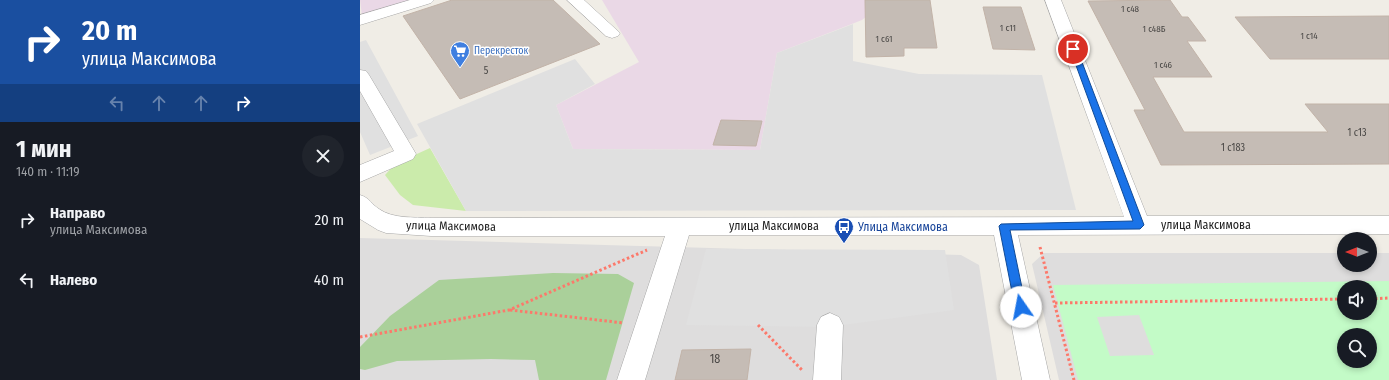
<!DOCTYPE html>
<html lang="ru">
<meta charset="utf-8">
<style>
:root{--surface:#171b24;--page:#20242c;--text:#f1f3f6;--muted:#9ea1a6}
body{margin:0;font-family:"Fira Sans Condensed",sans-serif;background:var(--page);color:var(--text);height:100vh;display:flex;flex-direction:column;font-size:15px;white-space:nowrap}
*{box-sizing:border-box;margin:0}
p{font-size:13px;color:var(--muted)}
.icon{flex:none;width:22px;height:22px;fill:none;stroke:currentColor;stroke-width:2;stroke-linecap:round;stroke-linejoin:round}
.map{position:relative;flex:1;overflow:hidden}
.drawer{display:flex;flex-direction:column;background:var(--surface);width:360px}
.drawer>*{flex:none}
.guide{background:#1a4fa0;color:#fff;overflow:hidden}
.needle{width:26px;rotate:270deg}
.buttons{position:absolute;left:977px;top:232px;display:grid;gap:8px}
.buttons a{display:grid;place-items:center;width:40px;height:40px;border-radius:50%;background:var(--surface);box-shadow:0 2px 6px #0003;font-size:20px}
.pin{position:absolute;display:grid;place-items:center;width:34px;height:34px;color:#fff;margin:-17px;border:2px solid #fff;border-radius:50%;box-shadow:0 1px 4px #0007}
.me{position:absolute;width:44px;margin:-22px;rotate:348deg;stroke-linejoin:round;filter:drop-shadow(0 0 3px #0008)}
.turn{display:flex;align-items:center;gap:14px;height:84px;padding:0 16px;font-size:18px}
.turn .icon{width:52px;height:52px;stroke-width:2.5}
.turn b{display:block;font-size:28px;line-height:34px}
.lanes{display:flex;align-items:center;height:38px;padding:0 16px;background:#0003;justify-content:center;gap:20px;direction:ltr}
.lanes .off{opacity:.35}
.round{display:grid;place-items:center;flex:none;width:42px;height:42px;border-radius:21px;background:var(--page)}
.overview{display:flex;align-items:center;justify-content:space-between;height:68px;padding:0 16px}
h1{font-size:24px;font-weight:700;line-height:30px}
ul{padding:0;list-style:none}
li{display:flex;align-items:center;gap:12px;height:60px;padding:0 16px}
li div{flex:1}
li b{display:block;font-size:15px}
li em{font-style:normal}
main{display:flex;flex:1;min-height:0}
.map>svg:first-child{display:block}
.residential{fill:#dedddd;fill-rule:evenodd}
.industrial{fill:#ead8e6}
.grass{fill:#cbebab}
.forest{fill:#aad09a}
.park{fill:#c3fbc7;fill-rule:evenodd}
.parking{fill:#e0e0e0}
.building{fill:#c5bcb5;stroke:#c2b3a8}
.lines{fill:none;stroke-linecap:round;stroke-linejoin:round}
.minor-casing{stroke:#a7a7a7;stroke-width:1}
.path{stroke:#fc796b;stroke-width:3;stroke-dasharray:2.5 2.5;stroke-linecap:butt}
.minor{fill:#fff;fill-rule:evenodd}
.route{fill:#1a73e8;stroke:#114b97}
.labels{text-anchor:middle;dominant-baseline:central;stroke-width:3;stroke-linejoin:round;paint-order:stroke}
.far-number-label{font-size:9px;fill:#494745}
.far-shop-label{font-size:10px;fill:#366cbe;stroke:#fff;text-anchor:start}
.number-label{font-size:10px;fill:#494745}
.street-label{font-size:12px;fill:#202020;stroke:#fff}
.transit-label{font-size:12px;fill:#164399;stroke:#fff;text-anchor:start}
.near-number-label{font-size:12px;fill:#494745}
</style>
<main>
<section class="drawer">
<div class="guide">
<div class="turn"><svg class="icon" aria-label="right" viewBox="0 0 24 24"><path d="M7 20v-9h11M14 6l5 5-5 5"/></svg><div><b>20 m</b>улица Максимова</div></div>
<div class="lanes"><svg class="icon off" aria-label="left" viewBox="0 0 24 24"><path d="M17 20v-9H6M10 6l-5 5 5 5"/></svg><svg class="icon off" aria-label="ahead" viewBox="0 0 24 24"><path d="M12 20V5M6 11l6-6 6 6"/></svg><svg class="icon off" aria-label="ahead" viewBox="0 0 24 24"><path d="M12 20V5M6 11l6-6 6 6"/></svg><svg class="icon" aria-label="right" viewBox="0 0 24 24"><path d="M7 20v-9h11M14 6l5 5-5 5"/></svg></div>
</div>
<div class="overview"><div><h1>1 мин</h1><p>140 m · 11:19</p></div><a class="round"><svg class="icon" aria-label="close" viewBox="0 0 24 24"><path d="M6 6l12 12M18 6L6 18"/></svg></a></div>
<ul>
<li><svg class="icon" aria-label="right" viewBox="0 0 24 24"><path d="M7 20v-9h11M14 6l5 5-5 5"/></svg><div><b>Направо</b><p>улица Максимова</p></div><em>20 m</em></li>
<li><svg class="icon" aria-label="left" viewBox="0 0 24 24"><path d="M17 20v-9H6M10 6l-5 5 5 5"/></svg><div><b>Налево</b></div><em>40 m</em></li>
</ul>
</section>
<div class="map">
<svg width="1029" height="380" viewBox="0 0 1029 380">
<rect width="100%" height="100%" fill="#f0ede6"/>
<path class="residential" d="M0,238L601,255L619,265L637,380H0Z
M684,253H984V265H1010V253H1029V380H699L672,264ZM984,287H1010V313H984ZM984,335H1010V361H984Z"/>
<path class="industrial" d="M0,0H52L2,16Z
M242,0H527L502,20L417,53L400,150L213,149L196,105L279,62Z"/>
<path class="grass" d="M70,148L106,211L53,205L40,195L25,175L35,164Z"/>
<path class="forest" d="M193,273L258,274L274,283L246,380H179L175,360L131,359L37,361L5,370L0,369V347L30,316L79,280Z"/>
<path class="park" d="M1029,281V380H718L693,285ZM984,287H1010V313H984ZM779,315L794,355L750,356L737,317ZM984,335H1010V361H984Z"/>
<path class="parking" d="M493,24V61L559,74L682,75L716,210L106,211L57,124L215,59L235,84L196,105L213,149L400,150L417,53Z
M6,40L58,136L10,155L0,132V42Z
M346,249L585,250L594,310L468,327L326,325Z"/>
<path class="building" d="M92,0H193L240,44L100,99L43,16Z
M505,0H570L577,48H544V56L506,57Z
M810,0L822,17H828L846,41H827L852,77H793L824,132H968L945,104H1029V164L801,165L774,110H785L728,1Z
M623,7H661L675,50L633,49Z
M1029,16V59H910L875,17Z
M361,120L402,121L396,146L353,145Z
M391,349L387,380H315L322,350Z"/>
<g class="lines">
<defs>
<path id="minor" d="M50,0H74L71,3L0,25V15Z
M207,0H224L260,33L258,36L252,38L246,36Z
M685,0H701L787,216H1029V234L658,235L690,380H662L634,235H329L285,380H257L305,236H71L26,233L18,230L0,219V195C10,198 11,204 19,209C33,219 54,217 71,218L764,217Z
M0,70L6,71L9,75L56,154L53,159L0,182V165L34,151L0,91Z
M470,313L479,317L483,325L481,380H453L457,325L461,317Z"/>
</defs>
<use href="#minor" class="minor-casing"/>
<path class="path" d="M680,247L714,380
M1010,299L1029,298
M695,303L984,299
M150,310L264,323
M398,325L442,370
M0,337L149,310L287,250"/>
<use href="#minor" class="minor"/>
</g>
<path class="route" d="M711,47L717,49L784,225L780,229L650,230L666,307L664,310H657L655,307L639,226L641,224L773,221L710,49Z"/>
<defs>
<symbol id="supermarket-pin" viewBox="-11 -11 22 30"><path d="M0 17L-7.5 6A9.5 9.5 0 1 1 7.5 6Z" fill="#3f7fe0" stroke="#fff"/><path d="M-6-5.5h2.5l.6 2H6L4.5 2H-2.5L-4.4-4H-6ZM-1.5 3.2a1.3 1.3 0 1 0 .1 0ZM3 3.2a1.3 1.3 0 1 0 .1 0Z" fill="#fff"/></symbol>
<symbol id="bus-pin" viewBox="-11 -11 22 30"><path d="M0 17L-7.5 6A9.5 9.5 0 1 1 7.5 6Z" fill="#1a4fb4" stroke="#fff"/><path d="M-5-6H5V4H4V6H2V4H-2V6H-4V4H-5ZM-3.5-4V0h7V-4ZM-3.5 1.2v1.5H-2V1.2ZM2 1.2v1.5H3.5V1.2Z" fill="#fff"/></symbol>
</defs>
<g fill-rule="evenodd">
<use href="#supermarket-pin" x="89" y="40" width="22" height="30"/>
<use href="#bus-pin" x="473" y="216" width="22" height="30"/>
</g>
<g class="labels">
<g class="far-number-label">
<text x="770" y="9">1 с48</text>
<text x="648" y="28">1 с11</text>
<text x="794" y="29">1 с48Б</text>
<text x="949" y="36">1 с14</text>
<text x="524" y="39">1 с61</text>
<text x="803" y="65">1 с46</text>
</g>
<g class="far-shop-label">
<text x="114" y="51">Перекресток</text>
</g>
<g class="number-label">
<text x="126" y="71">5</text>
<text x="997" y="133">1 с13</text>
<text x="873" y="148">1 с183</text>
</g>
<g class="street-label">
<text x="846" y="225">улица Максимова</text>
<text transform="translate(91 226) rotate(1)">улица Максимова</text>
<text x="414" y="226">улица Максимова</text>
</g>
<g class="transit-label">
<text x="498" y="227">Улица Максимова</text>
</g>
<g class="near-number-label">
<text x="355" y="359">18</text>
</g>
</g>
</svg>
<div class="buttons">
<a><svg class="needle" viewBox="-14 -14 28 28"><path d="M0-13l5 13h-10z" fill="#e53935"/><path d="M0 13l5-13h-10z" fill="#9ea1a6"/></svg></a>
<a><svg class="icon" aria-label="sound" viewBox="0 0 24 24"><path d="M4 9h4l5-4v14l-5-4H4zM17 9q2 3 0 6"/></svg></a>
<a><svg class="icon" aria-label="search" viewBox="0 0 24 24"><circle cx="10" cy="10" r="6"/><path d="M15 15l6 6"/></svg></a>
</div>
<div class="pin" style="left:713px;top:49px;background:#d93025"><svg class="icon" aria-label="arrive" viewBox="0 0 24 24"><path d="M6 21V4h12l-3 4 3 4H6"/></svg></div>
<svg class="me" style="left:661px;top:307px" viewBox="-20 -20 40 40"><circle r="19" fill="#fff"/><path d="M0-13L10 11 0 6-10 11z" fill="#1a73e8"/></svg>
</div>
</main>
